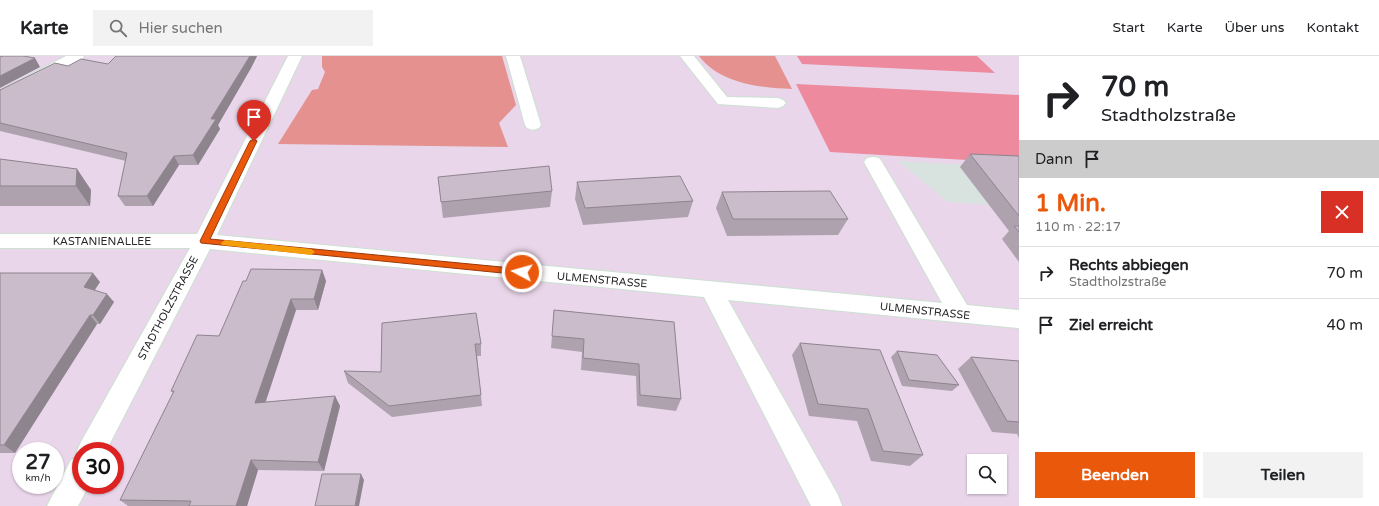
<!DOCTYPE html>
<html lang="de">
<meta charset="utf-8">
<style>
:root{--surface:#fff;--page:#f2f2f2;--text:#202124;--muted:#757577;--line:#e0e0e0;--accent:#ea580c}
body{margin:0;font-family:"Varela Round",sans-serif;background:var(--page);color:var(--text);height:100vh;display:flex;flex-direction:column;font-size:15px;white-space:nowrap}
*{box-sizing:border-box;margin:0}
p{font-size:13px;color:var(--muted)}
.icon{flex:none;width:22px;height:22px;fill:none;stroke:currentColor;stroke-width:2;stroke-linecap:round;stroke-linejoin:round}
.map{position:relative;flex:1;overflow:hidden}
.details{display:flex;flex-direction:column;background:var(--surface);width:360px}
.details>*{flex:none}
.banner{background:#fff;color:var(--text);overflow:hidden}
.controls{position:absolute;left:967px;top:398px;display:grid;gap:8px}
.controls a{display:grid;place-items:center;width:40px;height:40px;border-radius:0px;background:var(--surface);box-shadow:0 1px 3px #0004;font-size:20px}
.speed{position:absolute;left:12px;top:386px;display:flex;gap:8px;font-size:20px;font-weight:700;text-align:center}
.speed>*{display:grid;place-content:center;width:52px;height:52px;border-radius:50%;background:var(--surface);box-shadow:0 1px 3px #0004;line-height:1}
.speed small{font-size:10px;font-weight:400}
.speed .limit{border:6px solid #d22;background:#fff;color:#111}
.pin{position:absolute;display:grid;place-items:center;width:34px;height:34px;color:#fff;margin:-41px -17px;border-radius:50% 50% 50% 0;rotate:-45deg;box-shadow:0 0 4px #0007}
.pin .icon{rotate:45deg}
.me{position:absolute;width:44px;margin:-22px;rotate:276deg;stroke-linejoin:round;filter:drop-shadow(0 0 3px #0008)}
.turn{display:flex;align-items:center;gap:14px;height:84px;padding:0 16px;font-size:18px}
.turn .icon{width:52px;height:52px;stroke-width:2.5}
.turn b{display:block;font-size:28px;line-height:34px}
.then{display:flex;align-items:center;height:38px;padding:0 16px;background:#0003;gap:8px;font-size:15px}
.round{display:grid;place-items:center;flex:none;width:42px;height:42px;border-radius:0px;background:var(--page)}
.head{display:flex;align-items:center;justify-content:space-between;height:68px;padding:0 16px}
h1{font-size:24px;font-weight:700;line-height:30px;color:var(--accent)}
.button{display:flex;gap:8px;margin-top:auto;padding:8px 16px}
.button a{flex:1;height:46px;border-radius:0px;background:var(--accent);color:#fff;font-size:16px;font-weight:700;line-height:46px;text-align:center}
.button a+a{background:var(--page);color:var(--text)}
ul{padding:0;list-style:none}
li{display:flex;align-items:center;gap:12px;height:52px;padding:0 16px;border-top:1px solid var(--line)}
li div{flex:1}
li b{display:block;font-size:15px}
li em{font-style:normal}
header{display:flex;align-items:center;gap:24px;box-sizing:border-box;height:56px;padding:0 20px;background:var(--surface);border-bottom:1px solid var(--line)}
header strong{font-size:19px}
nav{display:flex;gap:22px;margin-inline-start:auto;font-size:14px}
.search{width:280px;height:36px;background:var(--page);display:flex;align-items:center;gap:10px;box-sizing:border-box;padding:0 14px;border-radius:0px;color:var(--muted);font-size:15px}
main{display:flex;flex:1;min-height:0}
.map>svg:first-child{display:block}
.industrial{fill:#d8e2de}
.green{fill:#e5918f}
.pitch{fill:#ed8a9e}
.lines{fill:none;stroke-linecap:round;stroke-linejoin:round}
.minor-casing{stroke:#cce1d0;stroke-width:2}
.minor{fill:#fff;fill-rule:evenodd}
.wall{fill:#afa2af}
.shaded-wall{fill:#8e848e}
.building{fill:#cbbccb;stroke:#8e848e}
.route{fill:#ea580c;stroke:#983908}
.slow{fill:#f59e0b}
.labels{text-anchor:middle;dominant-baseline:central;stroke-width:4;stroke-linejoin:round;paint-order:stroke}
.street-label{font-size:11px;fill:#262626;stroke:#fff}
</style>
<header>
<strong>Karte</strong>
<div class="search"><svg class="icon" aria-label="search" viewBox="0 0 24 24"><circle cx="10" cy="10" r="6"/><path d="M15 15l6 6"/></svg>Hier suchen</div>
<nav><a>Start</a><a>Karte</a><a>Über uns</a><a>Kontakt</a></nav>
</header>
<main>
<div class="map">
<svg width="1019" height="450" viewBox="0 0 1019 450">
<rect width="100%" height="100%" fill="#e9d6ea"/>
<path class="industrial" d="M898,105L1019,112V151L948,146Z"/>
<path class="green" d="M322,0H502L516,49L499,67L508,91L278,88L312,34L318,33L325,16L322,11Z
M699,0H775L792,33C760,32 719,27 699,0Z"/>
<path class="pitch" d="M797,0H977L995,17L802,8Z
M796,28L1019,39V107L830,96Z"/>
<g class="lines">
<defs>
<path id="minor" d="M66,0H84L82,3L5,43L0,45V34Z
M288,0H302L217,179L942,247L864,106L867,102L873,101L879,102L882,106L967,249L1019,254V272L728,244L838,439L842,450H811L704,241L210,193L106,395H81V429H89L78,450H47L71,404L79,401L77,395L81,386L190,192H0V178H197Z
M506,0H520L541,69L539,72L533,74L527,72L525,69Z
M680,0H694L727,41L778,42L783,44L786,47L783,50L778,52L718,48Z"/>
</defs>
<use href="#minor" class="minor-casing"/>
<use href="#minor" class="minor"/>
</g>
<path class="wall" d="M116,0H257L251,12L218,69L220,73L198,109H179L153,150H125L118,140L126,105L0,75V34L68,10L108,8Z
M970,98L1019,100V206L1002,183L1009,175L960,111Z
M0,103L77,113L91,134L90,150H0Z
M438,121L552,135L550,151L443,162Z
M577,126L693,145L688,161L583,169L575,143Z
M722,136L848,163L838,179L727,180L716,152Z
M322,214L326,225L318,254H296L265,346L335,340L340,350L324,415L258,414L247,450H128L120,444L173,337L171,335L219,280L246,225Z
M0,217L100,226L94,234L114,246L100,268H97L15,397H0Z
M554,254L674,266L681,343L676,355L637,350L636,320L581,314L582,296L551,292Z
M382,267L481,288V300H477L482,350L392,361L348,327L344,315L381,316Z
M800,287L923,399L910,410L871,405L857,365L809,360L792,299Z
M897,295L959,329L952,335L902,330L891,301Z
M971,301L1019,305V382L1017,378L992,376L958,313Z"/>
<path class="shaded-wall" d="M250,0H257L251,12L218,69L220,73L198,109L193,99L211,63Z
M35,2L40,11L0,32V20Z
M174,100L179,109L153,150L147,140Z
M77,113L91,134L90,150L76,130Z
M322,214L326,225L318,254L314,243Z
M93,217L100,226L91,240L84,231Z
M107,238L114,246L100,268L93,259Z
M291,243L296,254L262,357L255,347Z
M90,259L97,268L15,397L4,389Z
M335,340L340,350L324,415L318,406Z
M251,404L258,414L247,450H236Z
M361,418L364,424L359,450H355Z"/>
<path class="building" d="M3,0H23L35,2L0,20V1Z
M116,0H250L211,63H216L193,99L174,100L147,140H118L127,97L0,67V34L55,7L68,10L81,3L108,8Z
M970,98L1019,100V160Z
M0,103L77,113L76,130H0Z
M549,110L552,135L441,146L438,121Z
M680,120L693,145L585,152L577,126Z
M830,135L848,163H733L722,136Z
M1014,170H1019V176Z
M251,213L322,214L314,243H291L255,347L335,340L318,406L251,404L236,450H189L191,445L120,444L174,335H171L197,279L219,280L243,225H246Z
M0,217H93L84,231L107,238L93,259H90L4,389H0Z
M554,254L674,266L681,343L640,339L639,308L583,302L584,283L552,280Z
M476,257L481,288H475L481,339L389,350L344,315L381,316L382,267Z
M800,287L880,294L923,399L883,395L868,353L818,348Z
M897,295L937,299L959,329L909,324Z
M971,301L1019,305V366L1007,365Z
M322,418H361L355,450H315Z"/>
<path class="route" d="M254,83L257,85L210,183L522,213L526,216L522,219L201,187L200,185L250,85Z"/>
<path class="slow" d="M225,184L311,193L315,196L311,199L222,189L221,187Z"/>
<g class="labels">
<g class="street-label">
<text x="102" y="185">KASTANIENALLEE</text>
<text transform="translate(602 224) rotate(5)">ULMENSTRASSE</text>
<text transform="translate(168 252) rotate(-62)">STADTHOLZSTRASSE</text>
<text transform="translate(925 255) rotate(6)">ULMENSTRASSE</text>
</g>
</g>
</svg>
<div class="controls">
<a><svg class="icon" aria-label="search" viewBox="0 0 24 24"><circle cx="10" cy="10" r="6"/><path d="M15 15l6 6"/></svg></a>
</div>
<div class="speed"><div>27<small>km/h</small></div><div class="limit">30</div></div>
<div class="pin" style="left:254px;top:85px;background:#d93025"><svg class="icon" aria-label="arrive" viewBox="0 0 24 24"><path d="M6 21V4h12l-3 4 3 4H6"/></svg></div>
<svg class="me" style="left:522px;top:216px" viewBox="-20 -20 40 40"><circle r="17" fill="#ea580c" stroke="#fff" stroke-width="3"/><path d="M0-11L8 9 0 5-8 9z" fill="#fff"/></svg>
</div>
<section class="details">
<div class="banner">
<div class="turn"><svg class="icon" aria-label="right" viewBox="0 0 24 24"><path d="M7 20v-9h11M14 6l5 5-5 5"/></svg><div><b>70 m</b>Stadtholzstraße</div></div>
<div class="then">Dann<svg class="icon" aria-label="arrive" viewBox="0 0 24 24"><path d="M6 21V4h12l-3 4 3 4H6"/></svg></div>
</div>
<div class="head"><div><h1>1 Min.</h1><p>110 m · 22:17</p></div><a class="round" style="background:#d93025;color:#fff"><svg class="icon" aria-label="close" viewBox="0 0 24 24"><path d="M6 6l12 12M18 6L6 18"/></svg></a></div>
<ul>
<li><svg class="icon" aria-label="right" viewBox="0 0 24 24"><path d="M7 20v-9h11M14 6l5 5-5 5"/></svg><div><b>Rechts abbiegen</b><p>Stadtholzstraße</p></div><em>70 m</em></li>
<li><svg class="icon" aria-label="arrive" viewBox="0 0 24 24"><path d="M6 21V4h12l-3 4 3 4H6"/></svg><div><b>Ziel erreicht</b></div><em>40 m</em></li>
</ul>
<div class="button"><a>Beenden</a><a>Teilen</a></div>
</section>
</main>
